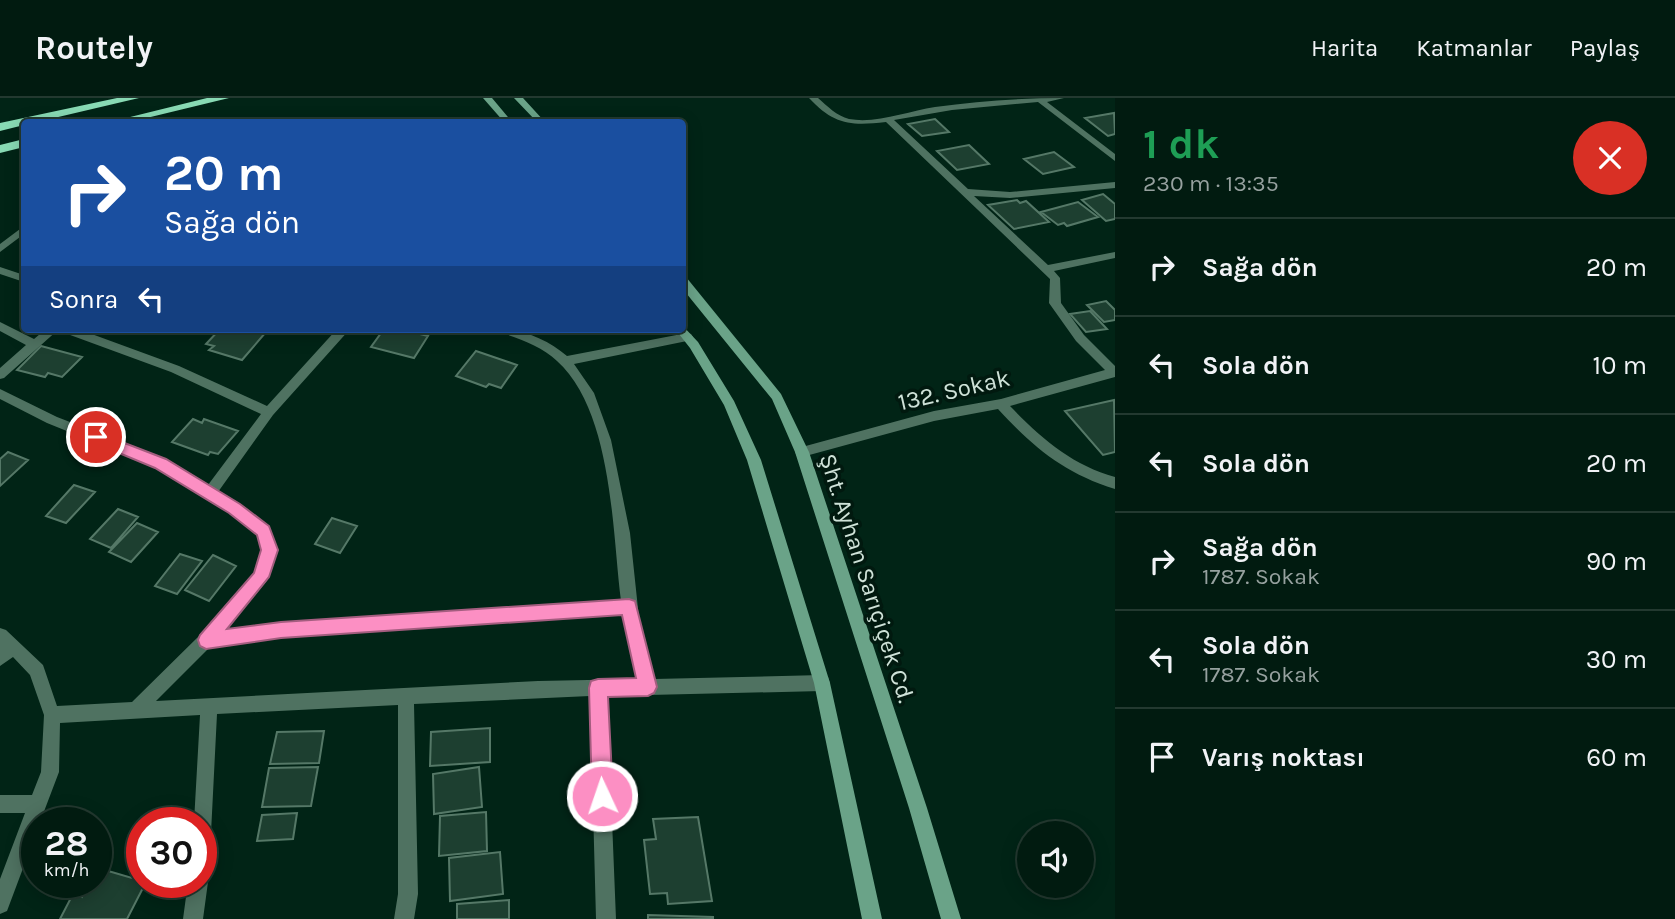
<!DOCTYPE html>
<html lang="tr">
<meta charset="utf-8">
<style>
:root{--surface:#011b10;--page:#0b2419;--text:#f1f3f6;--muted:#96a19f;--line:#233930}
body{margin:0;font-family:Karla,sans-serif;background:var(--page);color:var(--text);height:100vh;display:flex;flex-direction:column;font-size:26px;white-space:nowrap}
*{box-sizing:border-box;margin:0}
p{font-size:23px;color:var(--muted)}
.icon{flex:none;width:38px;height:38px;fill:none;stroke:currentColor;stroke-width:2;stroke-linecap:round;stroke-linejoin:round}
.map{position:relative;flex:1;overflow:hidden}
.sheet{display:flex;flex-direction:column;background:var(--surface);width:560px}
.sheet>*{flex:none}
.guide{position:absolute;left:21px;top:21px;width:665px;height:214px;border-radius:7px;box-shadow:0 4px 18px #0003,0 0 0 2px var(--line);background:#1a4fa0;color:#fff;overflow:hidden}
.buttons{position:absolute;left:1017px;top:723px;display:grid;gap:14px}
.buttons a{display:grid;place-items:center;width:77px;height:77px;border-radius:50%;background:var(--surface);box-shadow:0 4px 18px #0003,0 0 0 2px var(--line);font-size:35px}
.speed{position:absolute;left:21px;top:709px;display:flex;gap:14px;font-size:35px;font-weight:700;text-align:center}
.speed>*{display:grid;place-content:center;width:91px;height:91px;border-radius:50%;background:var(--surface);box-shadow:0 4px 18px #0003,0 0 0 2px var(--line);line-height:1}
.speed small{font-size:18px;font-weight:400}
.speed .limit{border:10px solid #d22;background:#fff;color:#111}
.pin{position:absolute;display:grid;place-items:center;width:60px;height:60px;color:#fff;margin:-30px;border:4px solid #fff;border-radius:50%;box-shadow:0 2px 7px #0007}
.me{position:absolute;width:77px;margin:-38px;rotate:357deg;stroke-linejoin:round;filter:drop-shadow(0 0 5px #0008)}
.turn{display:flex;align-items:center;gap:24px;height:147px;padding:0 28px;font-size:32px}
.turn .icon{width:91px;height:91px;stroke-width:2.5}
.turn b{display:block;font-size:49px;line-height:60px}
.then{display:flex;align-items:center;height:66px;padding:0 28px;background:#0003;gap:14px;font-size:26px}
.round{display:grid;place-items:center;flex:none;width:74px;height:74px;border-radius:37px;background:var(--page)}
.summary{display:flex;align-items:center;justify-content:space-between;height:119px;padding:0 28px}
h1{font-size:42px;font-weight:700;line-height:52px;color:#1e9e55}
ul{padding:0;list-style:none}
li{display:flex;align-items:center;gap:21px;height:98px;padding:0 28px;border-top:2px solid var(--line)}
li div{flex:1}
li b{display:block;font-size:26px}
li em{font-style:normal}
header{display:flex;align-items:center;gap:42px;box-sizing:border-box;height:98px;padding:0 35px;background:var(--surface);border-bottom:2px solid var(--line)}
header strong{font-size:33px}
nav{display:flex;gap:38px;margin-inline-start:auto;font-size:24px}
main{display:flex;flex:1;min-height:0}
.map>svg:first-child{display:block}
.building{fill:#1d3f30;stroke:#557867;stroke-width:2}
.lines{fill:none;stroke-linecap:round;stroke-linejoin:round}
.minor{fill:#4f7261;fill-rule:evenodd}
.secondary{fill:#6aa388;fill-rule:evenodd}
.trunk{fill:#88dab4;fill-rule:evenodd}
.route{fill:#fc8fc3;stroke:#a45d7f;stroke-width:2}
.labels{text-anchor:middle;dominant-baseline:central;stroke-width:7;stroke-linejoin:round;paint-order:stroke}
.street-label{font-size:24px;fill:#cfe2d8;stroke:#01190f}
</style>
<header>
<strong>Routely</strong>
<nav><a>Harita</a><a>Katmanlar</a><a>Paylaş</a></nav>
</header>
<main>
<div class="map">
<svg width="1115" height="821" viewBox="0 0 1115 821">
<rect width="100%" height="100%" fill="#012416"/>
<path class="building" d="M1114,15L1115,36L1108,38L1085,20Z
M935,21L949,34L922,38L908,26Z
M969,47L989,66L957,72L937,53Z
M1054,54L1074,69L1043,76L1024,61Z
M1103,96L1115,106V121L1106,123L1082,102Z
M1017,102L1020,105L1026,103L1049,124L1014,131L988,107Z
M1078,104L1098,119L1067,128L1064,125L1058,127L1041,114Z
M1106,203L1115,212V222L1104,224L1087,207Z
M1090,213L1107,231L1086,234L1070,216Z
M220,231H256L266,234L242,262L209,252L214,248L206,246Z
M384,231H400L428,238L414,260L371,249Z
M41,248L82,259L62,279L48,275L45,279L17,272Z
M476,253L517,267L501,290L489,286L486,289L456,278Z
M1114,302L1115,354L1103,357L1065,313Z
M193,321L202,325L204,321L238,333L218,356L210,354L208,357L172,344Z
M8,354L28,362L0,388V361Z
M74,387L95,394L66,425L46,418Z
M118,411L138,419L111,450L90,441Z
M332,420L357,428L340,455L315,446Z
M137,425L158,434L131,464L109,454Z
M180,456L202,463L177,496L155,488Z
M213,457L236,468L209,503L185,492Z
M490,630V664L430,668L431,634Z
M324,633L319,665L270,666L277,634Z
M318,669L311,708L262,709L269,670Z
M479,669L482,709L434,716L433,676Z
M486,714L487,753L439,758L440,718Z
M297,715L293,741L257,743L262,717Z
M698,719L712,803L668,806L667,795L650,796L644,742L656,741L653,721Z
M500,754L503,796L450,803L449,760Z
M98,770L146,784L127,821H60L73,796L82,799L90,784H96Z
M509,802V821H457V806Z
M648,817L713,819V821H648Z"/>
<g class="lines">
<path class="minor" d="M809,0H818C827,8 837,18 849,21C877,26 908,13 935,9C978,3 1021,0 1064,0L1047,4L1115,56V63L1038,4L952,12L894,22L968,91L1010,94L1115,84V90L1010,100L974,98L1048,167L1115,154V160L1054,173L1060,180L1061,205L1084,237L1115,268V279L1010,308C1041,340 1072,367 1115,379V391C1064,375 1034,350 998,311L934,323L802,359L797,358L795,354L797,350L802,349L934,313L1001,301L1105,272L1076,243L1049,205L1050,181L886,24C851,28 834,27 809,0Z
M24,128V136L0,154V146Z
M0,169L24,177V184L0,176Z
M0,224L34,241L46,231H59L4,280L0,281V270L26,247L0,233Z
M60,231H78L179,268L267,308L337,231H350L273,317L218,394L269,429L276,452L266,484L224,532L281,525L621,503C612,433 613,314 557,263C542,248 519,241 500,234L498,231C523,231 548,242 567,258L687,235L691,236L693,239L687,243L574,266L594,295L611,342L630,435L639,520L654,581L822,577L828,579L830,585L828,591L822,593L607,598L616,821H596L590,598L414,606L418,796L414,821H394L398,796V607L217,616L210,755L208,762L201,764V724H194L200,617L60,625L59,674L40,724H37V733L7,813L0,816V781L25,715H0V697H32L41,674L44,617L30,577L13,559L0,568V530L6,532L43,567L57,608L132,604L200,537L255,476L262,452L258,436L229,415L156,369L47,325L0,301V291L57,319L166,361L208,387L261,316L171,274L62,234ZM623,516L638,581L538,583L156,603L210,549L281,539Z
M201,776L205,777L208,784L203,821H183L188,784H201Z"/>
<path class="secondary" d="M483,0H492L512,24H504Z
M514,0H523L545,24H537Z
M682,179H686L781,296L809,354L927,710L961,821H941L909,710L795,354L772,301L682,190Z
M682,227L698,244L734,303L761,362L830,585L882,821H862L814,585L747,362L724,307L690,250L675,231H682Z"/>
<path class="trunk" d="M117,0H139L37,24H24V27L0,33V25Z
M207,0H229L130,24H110Z
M24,41V49L0,55V47Z"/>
</g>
<path class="route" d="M96,334L166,361L240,406L269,428L278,452L269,479L227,531L281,524L629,501L635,503L657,589L654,595L648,598L608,599L613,698L610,705L602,708L595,705L592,698L589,590L591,583L598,581L636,580L622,517L281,540L206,551L200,548L198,542L200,537L254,475L261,452L257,437L229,415L155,370L90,343L88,339L90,335Z"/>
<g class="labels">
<g class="street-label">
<text transform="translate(954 292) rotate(-13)">132. Sokak</text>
<text transform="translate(867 480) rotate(72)">Şht. Ayhan Sarıçiçek Cd.</text>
</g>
</g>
</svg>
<div class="buttons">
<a><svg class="icon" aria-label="sound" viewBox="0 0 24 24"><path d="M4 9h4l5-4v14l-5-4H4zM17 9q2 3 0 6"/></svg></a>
</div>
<div class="speed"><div>28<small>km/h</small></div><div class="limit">30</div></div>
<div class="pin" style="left:96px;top:339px;background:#d93025"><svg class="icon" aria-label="arrive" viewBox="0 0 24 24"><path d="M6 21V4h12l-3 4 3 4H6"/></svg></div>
<svg class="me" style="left:602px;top:698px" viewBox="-20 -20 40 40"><circle r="17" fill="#fc8fc3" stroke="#fff" stroke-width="3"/><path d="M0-11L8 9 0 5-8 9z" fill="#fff"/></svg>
<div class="guide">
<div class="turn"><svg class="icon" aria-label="right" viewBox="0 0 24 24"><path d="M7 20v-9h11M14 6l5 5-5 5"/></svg><div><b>20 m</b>Sağa dön</div></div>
<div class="then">Sonra<svg class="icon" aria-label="left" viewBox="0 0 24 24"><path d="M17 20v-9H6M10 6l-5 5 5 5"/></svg></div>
</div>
</div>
<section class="sheet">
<div class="summary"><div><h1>1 dk</h1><p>230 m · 13:35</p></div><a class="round" style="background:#d93025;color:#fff"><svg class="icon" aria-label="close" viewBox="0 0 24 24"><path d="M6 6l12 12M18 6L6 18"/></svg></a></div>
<ul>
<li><svg class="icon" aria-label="right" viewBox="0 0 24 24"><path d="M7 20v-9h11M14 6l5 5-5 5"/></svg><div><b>Sağa dön</b></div><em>20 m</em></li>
<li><svg class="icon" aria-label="left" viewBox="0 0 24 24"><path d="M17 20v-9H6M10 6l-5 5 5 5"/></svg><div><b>Sola dön</b></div><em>10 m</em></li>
<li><svg class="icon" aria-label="left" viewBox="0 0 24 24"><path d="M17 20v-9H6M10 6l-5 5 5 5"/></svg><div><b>Sola dön</b></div><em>20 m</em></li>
<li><svg class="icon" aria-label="right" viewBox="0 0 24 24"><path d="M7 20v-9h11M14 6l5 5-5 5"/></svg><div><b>Sağa dön</b><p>1787. Sokak</p></div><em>90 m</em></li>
<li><svg class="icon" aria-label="left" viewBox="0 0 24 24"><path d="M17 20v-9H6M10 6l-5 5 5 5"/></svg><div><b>Sola dön</b><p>1787. Sokak</p></div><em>30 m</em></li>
<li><svg class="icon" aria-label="arrive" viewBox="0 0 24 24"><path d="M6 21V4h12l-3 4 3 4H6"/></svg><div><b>Varış noktası</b></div><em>60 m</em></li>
</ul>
</section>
</main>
